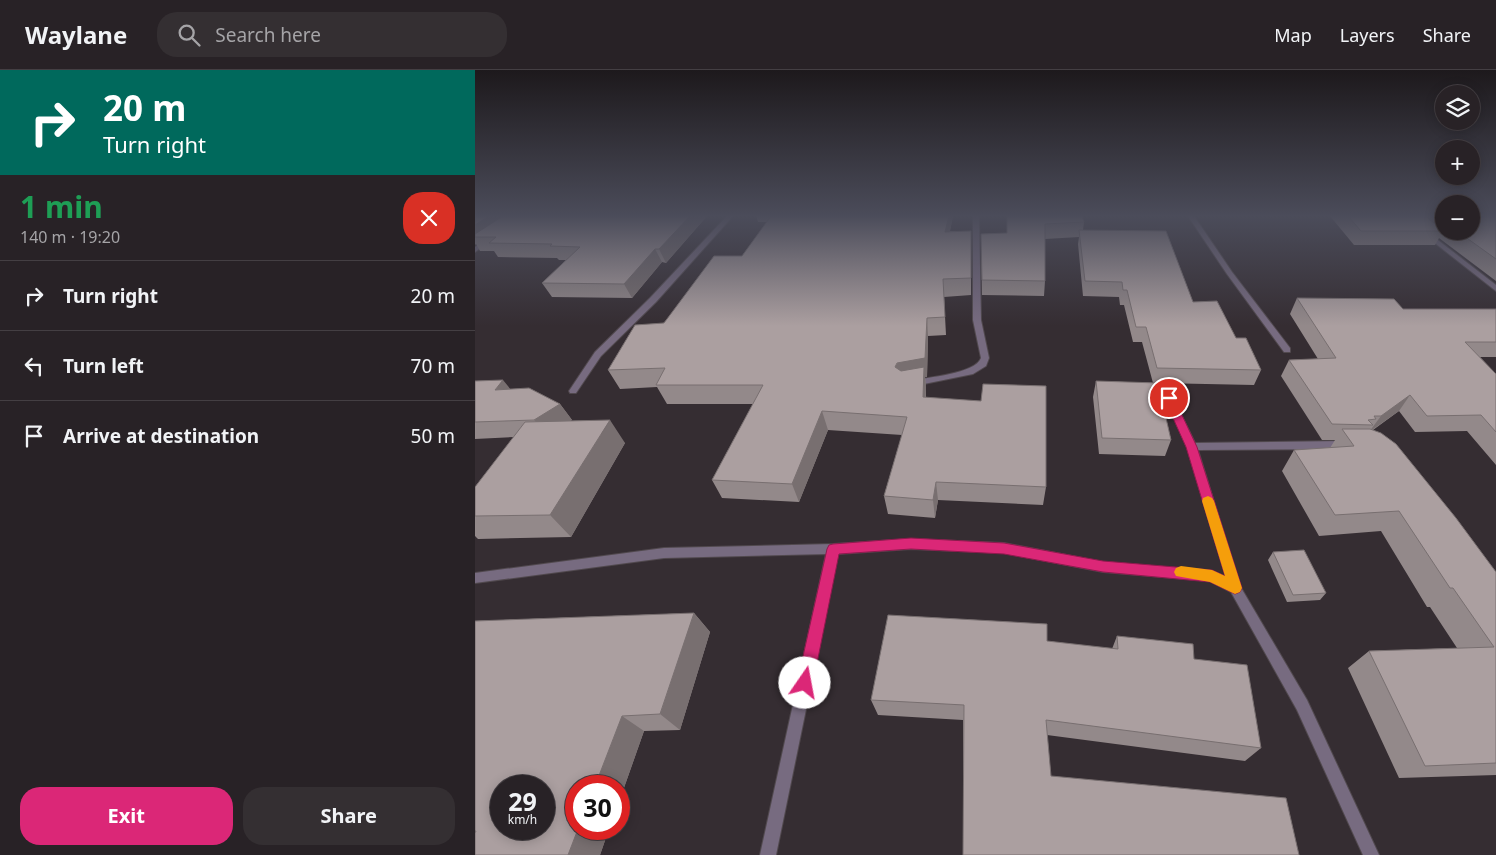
<!DOCTYPE html>
<meta charset="utf-8">
<style>
:root{--surface:#282226;--page:#342f32;--text:#f1f3f6;--muted:#a5a4a7;--line:#443f43;--accent:#db2777}
body{margin:0;font-family:"Noto Sans",sans-serif;background:var(--page);color:var(--text);height:100vh;display:flex;flex-direction:column;font-size:19px;white-space:nowrap}
*{box-sizing:border-box;margin:0}
p{font-size:16px;color:var(--muted)}
.icon{flex:none;width:28px;height:28px;fill:none;stroke:currentColor;stroke-width:2;stroke-linecap:round;stroke-linejoin:round}
.map{position:relative;flex:1;overflow:hidden}
.details{display:flex;flex-direction:column;background:var(--surface);width:475px}
.details>*{flex:none}
.guide{background:#00695c;color:#fff;overflow:hidden}
.tools{position:absolute;left:960px;top:15px;display:grid;gap:10px}
.tools a{display:grid;place-items:center;width:45px;height:45px;border-radius:50%;background:var(--surface);box-shadow:0 2px 12px #0003,0 0 0 1px var(--line);font-size:25px}
.speed{position:absolute;left:15px;top:705px;display:flex;gap:10px;font-size:25px;font-weight:700;text-align:center}
.speed>*{display:grid;place-content:center;width:65px;height:65px;border-radius:50%;background:var(--surface);box-shadow:0 2px 12px #0003,0 0 0 1px var(--line);line-height:1}
.speed small{font-size:12px;font-weight:400}
.speed .limit{border:8px solid #d22;background:#fff;color:#111}
.pin{position:absolute;display:grid;place-items:center;width:42px;height:42px;color:#fff;margin:-21px;border:2px solid #fff;border-radius:50%;box-shadow:0 1px 5px #0007}
.me{position:absolute;width:55px;margin:-28px;rotate:12deg;stroke-linejoin:round;filter:drop-shadow(0 0 4px #0008)}
.turn{display:flex;align-items:center;gap:18px;height:105px;padding:0 20px;font-size:22px}
.turn .icon{width:65px;height:65px;stroke-width:2.5}
.turn b{display:block;font-size:35px;line-height:42px}
.round{display:grid;place-items:center;flex:none;width:52px;height:52px;border-radius:20px;background:var(--page)}
.overview{display:flex;align-items:center;justify-content:space-between;height:85px;padding:0 20px}
h1{font-size:30px;font-weight:700;line-height:38px;color:#1e9e55}
.primary-button{display:flex;gap:10px;margin-top:auto;padding:10px 20px}
.primary-button a{flex:1;height:58px;border-radius:20px;background:var(--accent);color:#fff;font-size:20px;font-weight:700;line-height:58px;text-align:center}
.primary-button a+a{background:var(--page);color:var(--text)}
ul{padding:0;list-style:none}
li{display:flex;align-items:center;gap:15px;height:70px;padding:0 20px;border-top:1px solid var(--line)}
li div{flex:1}
li b{display:block;font-size:19px}
li em{font-style:normal}
header{display:flex;align-items:center;gap:30px;box-sizing:border-box;height:70px;padding:0 25px;background:var(--surface);border-bottom:1px solid var(--line)}
header strong{font-size:24px}
nav{display:flex;gap:28px;margin-inline-start:auto;font-size:18px}
.search{width:350px;height:45px;background:var(--page);display:flex;align-items:center;gap:12px;box-sizing:border-box;padding:0 18px;border-radius:20px;color:var(--muted);font-size:19px}
main{display:flex;flex:1;min-height:0}
.map>svg:first-child{display:block}
.lines{fill:none;stroke-linecap:round;stroke-linejoin:round}
.street-casing{stroke:#51494e;stroke-width:2}
.street{fill:#776b80;fill-rule:evenodd}
.wall{fill:#93898a}
.shaded-wall{fill:#786f70}
.building{fill:#ab9fa0;stroke:#786f70;fill-rule:evenodd}
.route{fill:#db2777;stroke:#8e194d}
.slow{fill:#f59e0b}
</style>
<header>
<strong>Waylane</strong>
<div class="search"><svg class="icon" aria-label="search" viewBox="0 0 24 24"><circle cx="10" cy="10" r="6"/><path d="M15 15l6 6"/></svg>Search here</div>
<nav><a>Map</a><a>Layers</a><a>Share</a></nav>
</header>
<main>
<section class="details">
<div class="guide">
<div class="turn"><svg class="icon" aria-label="right" viewBox="0 0 24 24"><path d="M7 20v-9h11M14 6l5 5-5 5"/></svg><div><b>20 m</b>Turn right</div></div>
</div>
<div class="overview"><div><h1>1 min</h1><p>140 m · 19:20</p></div><a class="round" style="background:#d93025;color:#fff"><svg class="icon" aria-label="close" viewBox="0 0 24 24"><path d="M6 6l12 12M18 6L6 18"/></svg></a></div>
<ul>
<li><svg class="icon" aria-label="right" viewBox="0 0 24 24"><path d="M7 20v-9h11M14 6l5 5-5 5"/></svg><div><b>Turn right</b></div><em>20 m</em></li>
<li><svg class="icon" aria-label="left" viewBox="0 0 24 24"><path d="M17 20v-9H6M10 6l-5 5 5 5"/></svg><div><b>Turn left</b></div><em>70 m</em></li>
<li><svg class="icon" aria-label="arrive" viewBox="0 0 24 24"><path d="M6 21V4h12l-3 4 3 4H6"/></svg><div><b>Arrive at destination</b></div><em>50 m</em></li>
</ul>
<div class="primary-button"><a>Exit</a><a>Share</a></div>
</section>
<div class="map">
<svg width="1021" height="785" viewBox="0 0 1021 785">
<rect width="100%" height="100%" fill="#352d32"/>
<g class="lines">
<defs>
<path id="street" d="M252,146H258L181,232L126,286L101,323H95L94,321L120,282L175,228Z
M498,146H504L506,250L514,288L511,296L498,304L439,316L436,315L435,313L436,311C452,307 500,304 506,288L498,250Z
M713,146H719L757,202L815,278V282H809L752,204Z
M930,146H937L955,164L1021,215V221L951,166Z
M12,169L17,170L0,182V177Z
M694,325L698,328L720,373L869,371L874,375L869,379L723,380L765,516L832,630L904,785H888L822,640L756,522L735,511L628,502L529,483L436,479L363,484L301,785H285L351,484L189,488L0,513V503L189,478L358,474L436,469L529,473L628,492L737,501L751,507L712,377L690,328Z"/>
</defs>
<use href="#street" class="street-casing"/>
<use href="#street" class="street"/>
</g>
<path class="wall" d="M0,146H232L191,193L187,192L157,228L77,227L67,213L91,190H84L82,188L23,187L19,181H5L1,174L0,175Z
M281,146H478L475,161H496V225L469,227L471,265L453,266L452,307H450L451,315V327L571,417L568,435L463,430L460,448L413,444L409,426L427,365L353,360L324,432L247,428L237,410L278,334H192L182,317L145,319L133,300L267,186L292,152H283Z
M532,146L609,152L608,160L718,232L761,268L786,300L779,315L683,313L696,370L690,386L624,384L618,327L621,311L678,313L667,272H658L649,235H645L644,227L608,226L603,174L604,167L570,169V211L569,226L507,225L506,164L532,163Z
M855,146H969V161H996L1021,146V211L964,168L960,175H879Z
M822,228L928,239H1021V287H1005L1021,304V395L992,361L940,362L924,341L898,360L1021,502V705L924,708L873,598L894,581L982,578L955,537H952L906,461L844,466L807,401L819,380L855,378L860,370H847L806,306L814,290L843,289L815,244Z
M0,311L35,319L85,334L97,350L94,351L150,373L96,467L3,469L0,466V417L39,367L0,369Z
M798,482L851,523L845,530L812,532L793,490Z
M219,543L235,562L205,660L169,661L144,732V716L134,759L125,785H0V551Z
M642,566L719,589L786,678L770,691L572,665L488,785V650L403,645L396,630L572,571L637,579Z"/>
<path class="shaded-wall" d="M14,146H43L0,167V155Z
M215,146H232L191,193L184,179Z
M474,146H478L471,179L470,162Z
M180,179L187,192L157,228L149,214Z
M452,248L453,266L452,307H450L451,315L450,346L425,311L420,297Z
M28,310L41,326L20,320Z
M935,325L924,341L894,362L906,346Z
M85,334L97,350L72,365L59,350Z
M347,341L353,360L324,432L317,414Z
M135,350L150,373L96,467L75,445Z
M461,412L463,430L460,448L458,430Z
M219,543L235,562L205,660L185,644Z
M147,646L169,661L144,732V716H120Z
M103,759H134L125,785H93Z"/>
<path class="building" d="M0,146H14L0,155Z
M28,146H215L184,179H180L149,214L67,213L105,177L75,176L77,174L14,173L21,167H0V164Z
M296,146H474L470,162L496,161V208L468,209L470,247L452,248L450,288L422,293L420,297L426,301L449,297L448,327L506,331L508,314L571,316V417L461,412L458,430L409,426L432,347L347,341L317,414L237,410L288,315H181L190,298L133,300L160,255L189,253L239,186H267Z
M532,146H607L609,152L570,154V211L507,210L506,164L532,163Z
M873,146H951L968,161H886Z
M962,146H969V152L965,149Z
M996,146H1021V189L982,161H996Z
M604,160L691,161L718,232L742,231L761,268H771L786,300L682,298L671,257H661L652,220H648L647,212L610,211Z
M822,228L919,229L928,239H1021V272H990L1021,304V362L1006,345L952,346L935,325L906,346H899L901,349L893,350L898,355L857,354L814,290L861,288Z
M28,310L20,320L54,318L85,334L59,350L0,352V311Z
M621,311L683,313L696,370L627,368Z
M135,350L75,445L0,446V417L50,352Z
M867,359H895L906,363L921,374L981,448L1021,502V693L950,696L894,581L1019,577L978,518H975L924,441L860,445L819,380L879,376Z
M829,480L851,523L818,525L798,482Z
M219,543L185,644L147,646L120,716H101V759H103L93,785H0V763L1,761H0V551ZM26,716H69V759H26Z
M413,545L572,554V571L643,579L642,566L718,574L719,589L772,595L786,678L571,650L576,706L811,728L824,785H488L489,635L396,630Z"/>
<linearGradient id="sky" x2="0" y2="1"><stop stop-color="#1d191c"/><stop offset="0.57" stop-color="#4b4c5a"/><stop offset="1" stop-color="#4b4c5a" stop-opacity="0"/></linearGradient>
<rect width="1021" height="256" fill="url(#sky)"/>
<path class="route" d="M694,325L699,328L722,377L767,518L765,522L760,524L735,512L628,502L529,484L436,479L364,484L338,613L335,618L330,621L324,618L322,613L352,479L354,475L358,474L436,468L529,473L628,491L737,500L750,506L711,377L689,328Z"/>
<path class="slow" d="M733,426L737,428L739,431L767,518L765,522L760,524L735,512L701,506L699,502L701,498L706,496L737,500L750,506L727,431L728,428Z"/>
</svg>
<div class="tools">
<a><svg class="icon" aria-label="layers" viewBox="0 0 24 24"><path d="M12 4l9 5-9 5-9-5zM3 14l9 5 9-5"/></svg></a>
<a>+</a>
<a>−</a>
</div>
<div class="speed"><div>29<small>km/h</small></div><div class="limit">30</div></div>
<div class="pin" style="left:694px;top:328px;background:#d93025"><svg class="icon" aria-label="arrive" viewBox="0 0 24 24"><path d="M6 21V4h12l-3 4 3 4H6"/></svg></div>
<svg class="me" style="left:330px;top:613px" viewBox="-20 -20 40 40"><circle r="19" fill="#fff"/><path d="M0-13L10 11 0 6-10 11z" fill="#db2777"/></svg>
</div>
</main>
